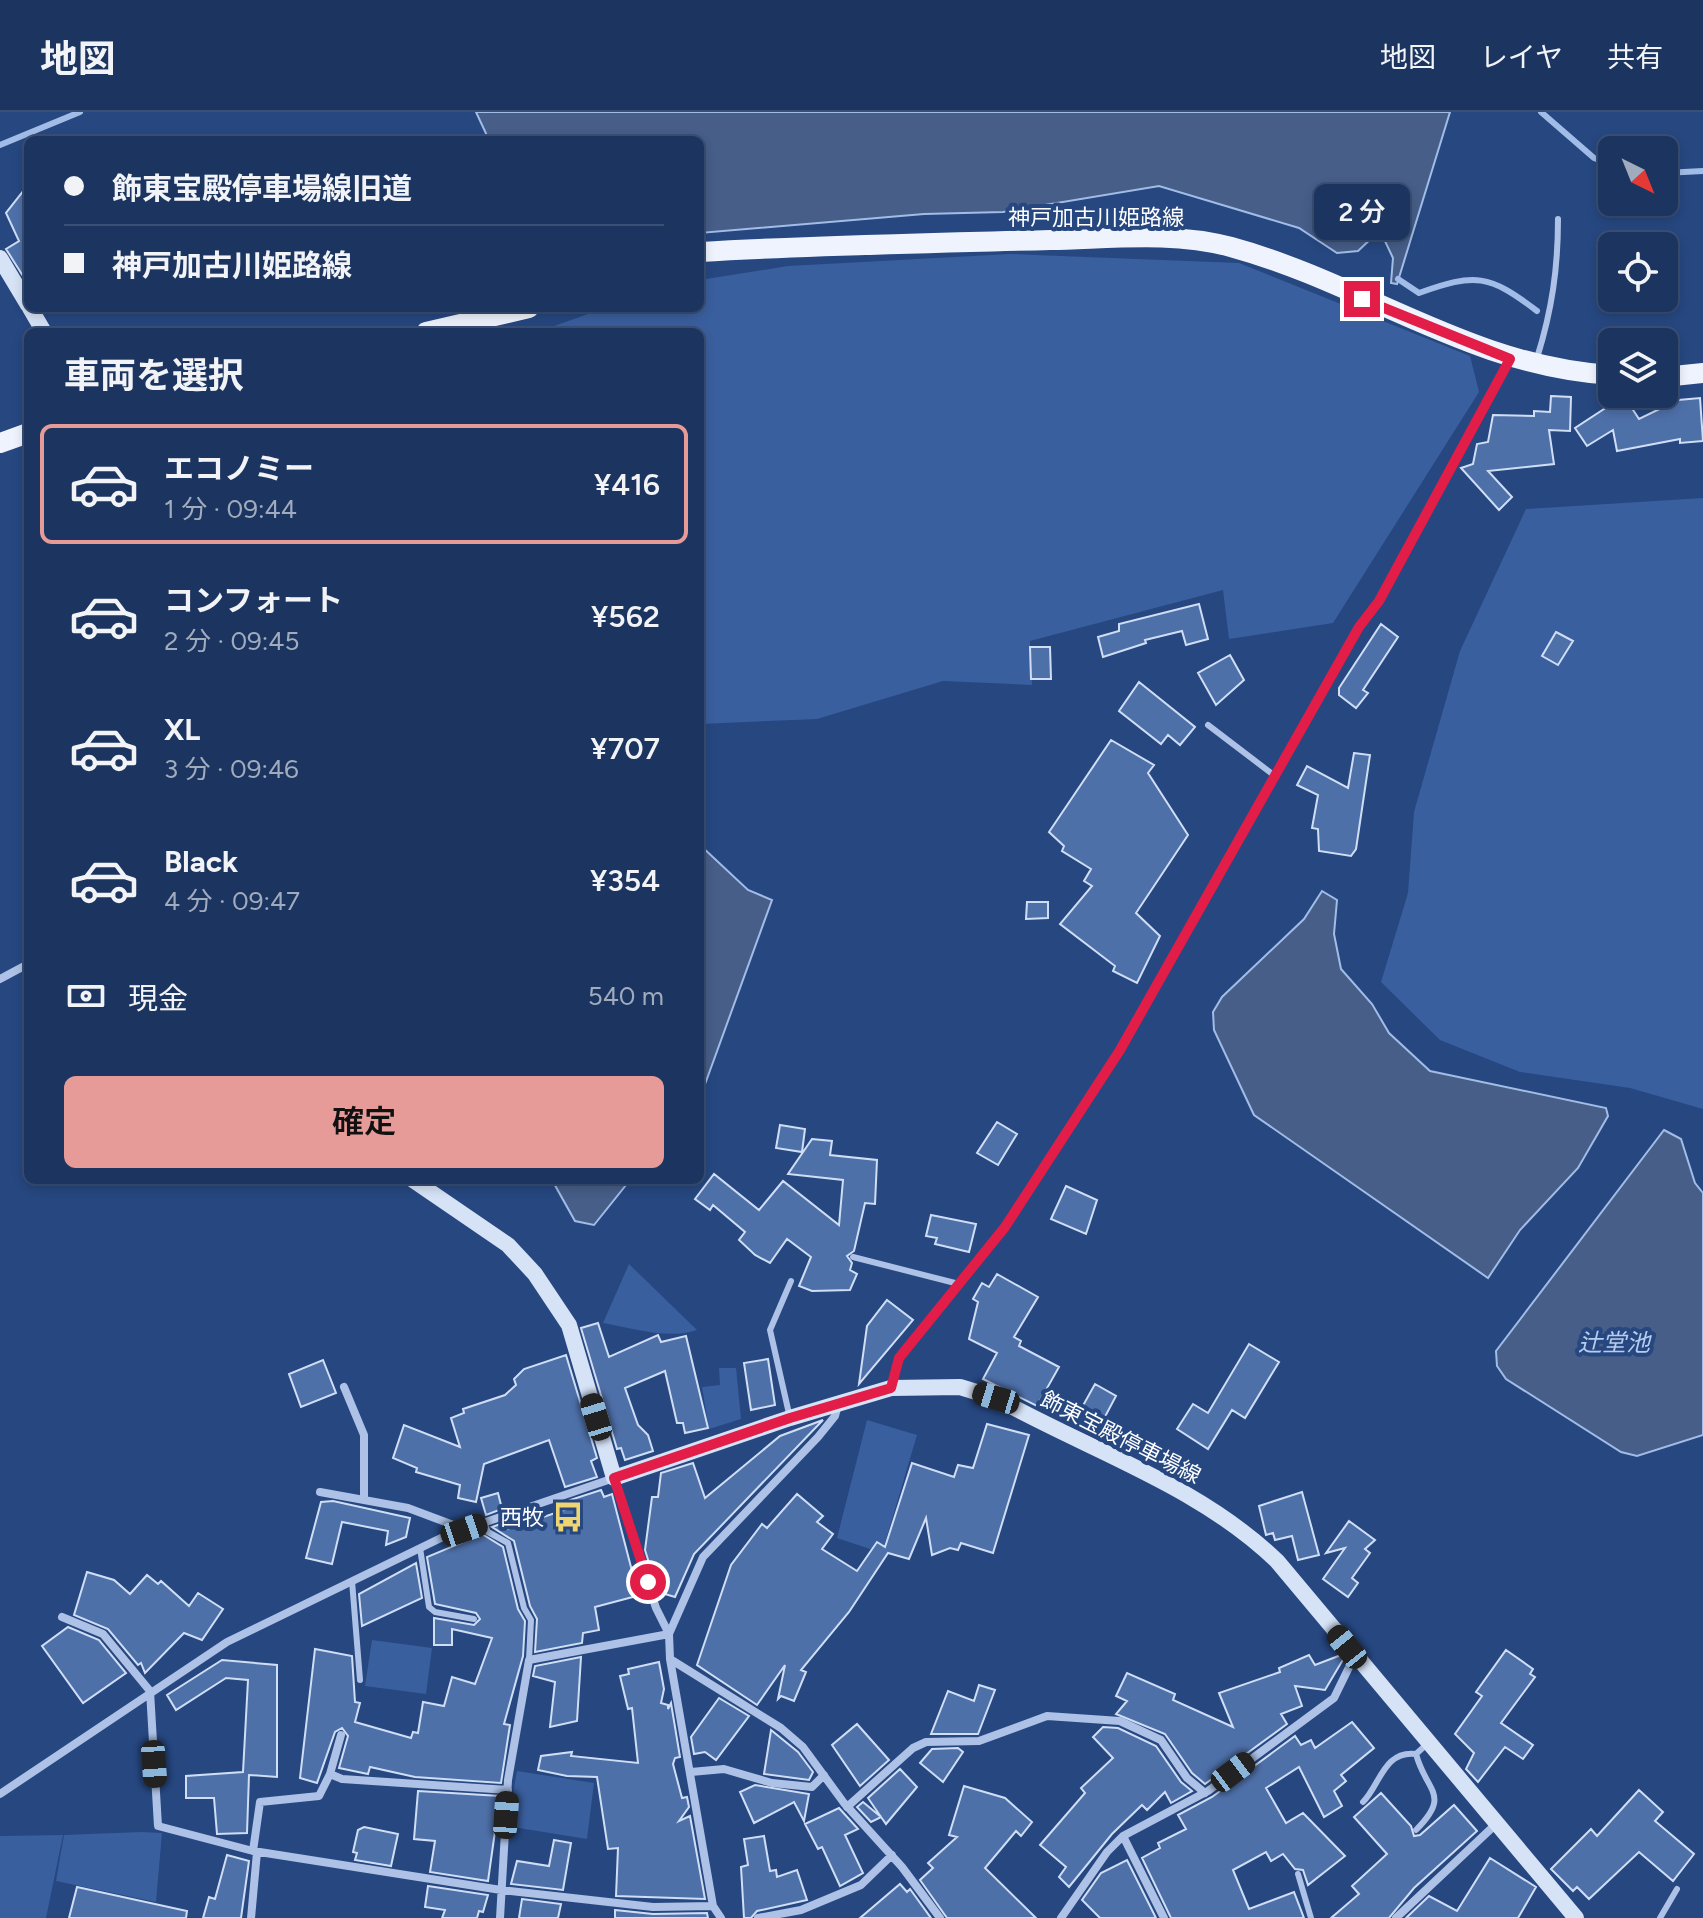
<!DOCTYPE html>
<html lang="ja">
<head>
<meta charset="utf-8">
<style>
	body { margin:0; font-family:Figtree,"Noto Sans JP",sans-serif; background:#253d66; color:#f1f3f6; height:100vh; display:flex; flex-direction:column; font-size:30px; white-space:nowrap }
	* { box-sizing:border-box; margin:0 }
	p { font-size:26px; color:#a0abbd }
	.icon { flex:none; width:44px; height:44px; fill:none; stroke:currentColor; stroke-width:2; stroke-linecap:round; stroke-linejoin:round }
	.map { position:relative; flex:1; overflow:hidden }
	.sheet { position:absolute; left:24px; top:216px; width:680px; height:856px; display:flex; flex-direction:column; background:#1c3560; border-radius:12px; box-shadow:0 4px 12px #0003,0 0 0 2px #3a5075 }
	.sheet>* { flex:none }
	.guide { position:absolute; left:24px; top:24px; width:680px; height:176px; border-radius:12px; box-shadow:0 4px 12px #0003,0 0 0 2px #3a5075; display:grid; align-content:center; height:176px; padding:0 40px; background:#1c3560 }
	.needle { width:52px; rotate:137deg }
	.tools { position:absolute; left:1598px; top:24px; display:grid; gap:16px }
	.tools a { display:grid; place-items:center; width:80px; height:80px; border-radius:12px; background:#1c3560; box-shadow:0 4px 12px #0003,0 0 0 2px #3a5075; font-size:40px }
	.end { position:absolute; width:36px; height:36px; margin:-18px; border:10px solid #e11d48; background:#fff; box-shadow:0 0 0 4px #fff }
	.from { border-radius:50% }
	.bubble { position:absolute; height:56px; border-radius:12px; background:#1c3560; box-shadow:0 4px 12px #0003,0 0 0 2px #3a5075; font-size:26px; font-weight:600; line-height:56px; text-align:center }
	.car { position:absolute; width:24px; height:48px; margin:-24px -12px; border-radius:10px; box-shadow:0 0 6px 2px #0007; background:linear-gradient(#222 24%,#8ab4d8 0 40%,#222 0 76%,#8ab4d8 0 86%,#222 0) }
	.guide b { display:flex; align-items:center; gap:28px; height:76px; font-size:30px }
	.guide b+b { border-top:2px solid #3a5075 }
	.guide i { width:20px; height:20px; background:#f1f3f6 }
	ul { padding:0; list-style:none }
	li { display:flex; align-items:center; gap:24px; height:120px; margin:0 16px 12px; padding:0 24px; border:4px solid transparent; border-radius:12px }
	li div { flex:1 }
	li b { display:block; font-size:30px }
	li em { font-style:normal; font-weight:600 }
	li.on { border-color:#e69b98 }
	li>.icon { width:72px; height:72px; stroke-width:1.5 }
	h2 { padding:0 40px; font-size:36px; line-height:96px }
	.pay { display:flex; align-items:center; gap:20px; height:88px; padding:0 40px; font-size:30px }
	.pay p { margin-inline-start:auto }
	.button { display:flex; gap:16px; margin-top:auto; padding:16px 40px }
	.button a { flex:1; height:92px; border-radius:12px; background:#e69b98; color:#111; font-size:32px; font-weight:600; line-height:92px; text-align:center }
	header { display:flex; align-items:center; gap:48px; box-sizing:border-box; height:112px; padding:0 40px; background:#1c3560; border-bottom:2px solid #3a5075 }
	header strong { font-size:38px }
	nav { display:flex; gap:44px; margin-inline-start:auto; font-size:28px }
	.map>svg:first-child { display:block }
	.green { fill:#3a5f9e }
	.water { fill:#465e88; stroke:#a1bce7; stroke-width:2 }
	.lines { fill:none; stroke-linecap:round; stroke-linejoin:round }
	.stream { stroke:#a1bce7; stroke-width:6 }
	.building { fill:#4e70a9; stroke:#d0def5; stroke-width:2 }
	.service { stroke:#adc2e6; stroke-width:6 }
	.minor { stroke:#adc2e6; stroke-width:8 }
	.secondary { stroke:#d6e2f6; stroke-width:16 }
	.primary { stroke:#eef3fd; stroke-width:20 }
	.route { stroke:#e11d48; stroke-width:10 }
	.labels { text-anchor:middle; stroke-width:8; stroke-linejoin:round; paint-order:stroke }
	.street-label { font-size:22px; fill:#fff; stroke:#264780 }
	.poi-label { font-size:22px; fill:#fff; stroke:#264780; text-anchor:end }
	.water-label { font-size:24px; font-style:italic; fill:#b8cdee; stroke:#264780 }
</style>
</head>
<body>
<header>
<strong>地図</strong>
<nav><a>地図</a><a>レイヤ</a><a>共有</a></nav>
</header>
<div class="map">
<svg width="1703" height="1806" viewBox="0 0 1703 1806">
	<rect width="100%" height="100%" fill="#264780"/>
	<path class="green" d="M1010 142 1239 151 1470 244 1479 280 1333 511 1229 527 1223 478 1030 529 1032 573 943 569 817 607 700 612V220H537L605 196H700V168L788 154Z
		M1703 386V997L1630 976 1520 960 1440 928 1381 870 1408 781 1414 700 1460 539 1526 397Z
		M629 1152 697 1218C668 1228 632 1216 603 1211Z
		M719 1256H736L741 1307 709 1317 702 1275 720 1273Z
		M867 1308 917 1323 882 1441 837 1426Z
		M372 1528 432 1536 426 1582 365 1574Z
		M517 1659 594 1671 587 1727 507 1714Z
		M142 1720 162 1721 156 1790 56 1769 64 1723Z
		M63 1723 46 1806H0V1724Z"/>
	<path class="water" d="M476 0H1450L1397 172 1391 171 1393 146 1384 127 1375 123 1358 139 1337 141 1299 116 1159 74 1003 100 924 102 700 121V28H489Z
		M700 733 748 778 772 788 700 986Z
		M1322 779 1337 788 1334 822 1341 857 1372 892 1389 921 1430 959 1606 996 1608 1004 1578 1056 1520 1118 1488 1166 1254 1003 1214 918 1213 900 1222 885 1304 807Z
		M1664 1018 1681 1027 1695 1071 1703 1081V1323L1637 1344 1621 1340 1506 1267 1497 1254 1496 1239Z
		M552 1068H630L594 1113 575 1109Z"/>
	<g class="lines">
		<path class="stream" d="M1541 0 1594 46 1612 53
			M0 33 80 0
			M1664 61 1703 59
			M1398 167 1419 181C1475 161 1489 162 1537 199"/>
	</g>
	<path class="building" d="M28 73V172L6 137 19 129 6 101Z
		M1551 284 1571 285 1570 319 1549 318 1554 352 1488 359 1512 385 1499 398 1461 356 1473 352 1477 332 1488 330 1493 303 1534 304V299L1550 300Z
		M1624 284 1639 307 1678 288 1700 286 1703 329 1680 331V327L1617 339 1613 318 1587 334 1575 316Z
		M1199 492 1208 527 1186 533 1182 519 1145 528 1146 531 1103 545 1098 525 1119 519V512Z
		M1381 512 1398 525 1363 578 1368 581 1356 596 1339 583V576Z
		M1556 520 1573 529 1558 553 1542 544Z
		M1030 535H1050L1051 567H1031Z
		M1230 543 1244 568 1216 593 1198 561Z
		M1139 570 1195 615 1180 633 1168 623 1161 632 1119 599Z
		M1111 628 1154 653 1148 661 1188 723 1136 801 1160 824 1137 871 1113 859 1115 854 1060 812 1092 774 1084 769 1091 757 1062 739 1064 734 1049 720Z
		M1354 641 1370 643 1356 737 1351 744 1319 739 1318 717 1312 716 1318 683 1297 673 1307 654 1348 676Z
		M1027 790H1048V806L1026 807Z
		M997 1010 1017 1022 998 1053 977 1041Z
		M780 1013 805 1017 802 1040 776 1036Z
		M812 1027 832 1029 830 1043 877 1048 875 1092 865 1091 854 1139 847 1144 852 1151 850 1158 857 1162 850 1178 812 1179 799 1174 811 1145 787 1127 770 1151 755 1143 739 1128 745 1120 713 1093 710 1098 695 1087 714 1062 759 1098 783 1069 839 1113 843 1068 788 1062Z
		M1066 1074 1097 1088 1086 1122 1051 1107Z
		M931 1103 976 1112 969 1140 935 1132 937 1126 926 1124Z
		M997 1162 1038 1185 1014 1225 1021 1229 1019 1234 1059 1255 1037 1294 983 1267 997 1241 969 1227 978 1190 973 1187 982 1171 989 1175Z
		M887 1188 913 1208 859 1272 867 1214Z
		M598 1211 609 1245 658 1223 661 1230 686 1224 708 1316 685 1321 683 1311H677L665 1259 625 1276 638 1313 648 1323 653 1339 625 1348 621 1336 617 1337 581 1216Z
		M1249 1232 1279 1250 1245 1306 1232 1298 1208 1337 1177 1317 1193 1292 1208 1301Z
		M566 1243 597 1346 591 1349 597 1365 565 1375 549 1328 484 1352 476 1390 458 1386 460 1373 416 1360 417 1356 393 1346 404 1313 460 1335 451 1306 464 1301 463 1297 505 1283 516 1273 514 1267 524 1257Z
		M768 1247 775 1293 751 1298 744 1251Z
		M323 1248 336 1281 301 1295 289 1262Z
		M1095 1272 1116 1284 1098 1318 1076 1306Z
		M823 1308 694 1442 675 1485 658 1480 645 1438 652 1385H658L661 1361 693 1351 705 1386 780 1324Z
		M987 1312 1029 1323 993 1441 961 1431 958 1438 950 1436 932 1443 926 1406 909 1447 888 1441 849 1500 801 1558 806 1560 794 1589 781 1584 778 1587 785 1553 757 1593 697 1553 731 1453 762 1412 767 1416 797 1382 823 1404 817 1410 833 1422 822 1437 857 1459 877 1430 885 1435 912 1351 954 1365 958 1353 973 1356Z
		M601 1378 604 1385 612 1382 638 1482 640 1470 644 1482 595 1495 599 1518 583 1521 582 1531 535 1540 537 1507 530 1494 514 1429 492 1415 506 1410 508 1417 573 1395 570 1388Z
		M1302 1380 1319 1443 1298 1448 1292 1424 1275 1428 1273 1421 1266 1423 1259 1394Z
		M498 1381 502 1397 486 1403 481 1386Z
		M333 1389 410 1406 406 1425 386 1433 388 1419 342 1410 332 1452 306 1446 321 1390Z
		M1349 1409 1375 1428 1365 1437 1370 1441 1352 1466 1358 1471 1348 1485 1323 1467 1345 1436 1326 1441Z
		M482 1422 503 1435 518 1497 525 1509 523 1544 504 1612 510 1613 501 1671 415 1665 370 1655 368 1662 339 1656 348 1624 342 1616 335 1620 317 1671 300 1666 315 1537 352 1544 355 1590 360 1591 355 1610 411 1626 413 1620 418 1621 423 1590 444 1594 452 1565 475 1572 492 1526 452 1517V1533H434V1506L474 1513 480 1507 476 1501 435 1492 427 1445Z
		M416 1451 422 1486 362 1514 359 1482Z
		M87 1460 114 1468 130 1482 147 1463 158 1472 161 1469 189 1494 198 1481 223 1497 202 1528 184 1521 145 1561 141 1551 138 1553 108 1517 74 1503Z
		M68 1515 99 1528 126 1561 83 1591 42 1534Z
		M1506 1538 1533 1557 1530 1562 1535 1565 1501 1611 1533 1633 1523 1647 1505 1635 1478 1670 1466 1657 1474 1641 1455 1622 1482 1584 1476 1580Z
		M1309 1543 1315 1553 1341 1543 1344 1546 1325 1578 1295 1574 1302 1594 1281 1602 1287 1612 1205 1672 1192 1661 1165 1622 1116 1602 1127 1589 1116 1584 1127 1561 1175 1582 1173 1588 1233 1615 1219 1581 1280 1560 1279 1556Z
		M581 1545 577 1609 550 1615 555 1570 533 1564 535 1554Z
		M222 1548 277 1553V1665L249 1663 247 1721 217 1722 214 1686H186V1664L243 1660 248 1568 226 1566 176 1598 167 1583Z
		M659 1550 664 1577 661 1591 668 1593V1597L671 1591 680 1645 675 1646 673 1652 682 1686 687 1685 689 1695 679 1709 690 1704 705 1787 616 1784 618 1736 608 1737 597 1665 567 1664 538 1658 541 1644 572 1640 571 1644 638 1651 632 1596 628 1597 620 1564 629 1562 628 1557Z
		M979 1573 995 1578 978 1622H931L948 1579 974 1589Z
		M719 1586 749 1604 716 1648 705 1640 694 1642 691 1625Z
		M1352 1610 1374 1636 1341 1663 1346 1669 1334 1679 1342 1694 1324 1705 1299 1655 1266 1676 1286 1711 1303 1701 1345 1744 1308 1773 1303 1758 1295 1757 1283 1742 1271 1749 1266 1740 1233 1758 1249 1797 1294 1780 1304 1806H1171L1142 1746 1160 1736 1158 1731 1186 1717 1178 1703 1212 1685 1295 1624 1301 1633 1311 1628 1315 1636Z
		M857 1612 889 1648 860 1674 832 1633Z
		M1103 1615 1118 1616 1156 1634 1181 1670 1192 1679 1171 1691 1165 1680 1147 1698 1142 1693 1112 1722 1069 1775 1059 1765 1066 1755 1040 1733 1085 1681 1081 1676 1113 1646 1093 1625Z
		M771 1618 798 1640 813 1660 809 1668 764 1662Z
		M958 1636 963 1640 943 1670 920 1651 932 1637Z
		M900 1657 917 1675 886 1712 881 1705 871 1710 857 1695 863 1690 881 1705 868 1686Z
		M755 1673 809 1682 804 1709 794 1690 754 1711 740 1680Z
		M964 1674 1005 1686 1032 1710 1021 1724 1016 1719 985 1756 1036 1806H947L920 1768 933 1756 928 1751 957 1725 949 1723Z
		M1639 1678 1663 1700 1655 1709 1694 1742 1673 1769 1639 1740 1589 1787 1577 1775 1573 1779 1551 1757 1591 1717 1597 1724Z
		M418 1679 500 1684 488 1769 430 1760 435 1729 414 1727Z
		M1381 1681 1411 1714 1414 1724 1420 1723 1454 1693 1477 1719 1414 1776 1389 1806H1331L1359 1782 1352 1774 1387 1742 1354 1705Z
		M839 1696 858 1717 845 1723 863 1761 840 1774 822 1735 818 1737 805 1712Z
		M364 1715 398 1722 391 1754 355 1748 357 1741 353 1740 358 1718Z
		M764 1724 770 1759 776 1758 777 1765 797 1758 807 1788 757 1799 751 1806H744L741 1755 748 1753 744 1727Z
		M554 1728 571 1731 563 1778 511 1772 517 1749 549 1754Z
		M227 1743 249 1749 241 1806H203L209 1785 215 1787Z
		M1490 1746 1536 1775 1518 1806H1406L1429 1784 1457 1799Z
		M1127 1748 1156 1806H1100L1082 1788 1101 1761Z
		M900 1772 907 1780 910 1777 931 1806H860Z
		M428 1774 488 1783 483 1800 479 1799 477 1806H442L445 1798 425 1795Z
		M77 1775 187 1799 186 1806H69Z
		M522 1787 561 1792 558 1806H519Z
		M615 1798 653 1802 707 1801 708 1806H615Z"/>
	<g class="lines">
		<path class="service" d="M1537 246C1552 198 1558 156 1558 107
			M1208 613 1275 664
			M853 1145 959 1172
			M790 1306 770 1218 791 1169
			M484 1411 488 1420 508 1431 524 1496 531 1508 529 1548
			M420 1436 429 1495 435 1500 474 1507
			M352 1469 360 1568
			M1363 1690C1380 1673 1384 1638 1416 1642
			M1416 1718C1452 1682 1426 1680 1416 1642L1427 1632
			M1298 1762 1311 1806
			M1660 1806 1677 1777"/>
		<path class="minor" d="M0 867 28 852
			M344 1275 364 1323V1386
			M891 1275 899 1246 1005 1115 1120 938 1359 515 1379 489 1510 247
			M320 1380 408 1396 464 1417
			M62 1505 103 1522 150 1579 158 1714 253 1739 501 1778 653 1795 713 1794 670 1547
			M691 1660 724 1657 772 1671 812 1675 824 1663
			M330 1662 342 1667 508 1678
			M0 1682 227 1530 445 1424 614 1366 656 1496 669 1522 670 1547 781 1616 803 1635 844 1691 902 1755 940 1806
			M847 1695 913 1636 926 1630 979 1629 1047 1604 1120 1609 1161 1628 1187 1666 1205 1681
			M1123 1724 1164 1806
			M253 1739 260 1690 319 1684 330 1662 341 1623
			M713 1794 721 1806
			M251 1806 257 1740
			M500 1806 508 1668 529 1548 669 1522 703 1445 818 1325 835 1304 838 1293
			M758 1806 801 1798 861 1773 892 1743
			M1061 1806 1107 1740 1123 1724 1208 1679 1334 1586 1354 1545
			M1396 1806 1495 1713"/>
		<path class="secondary" d="M0 146 28 193
			M30 196 44 220
			M413 1068 508 1133 535 1162 569 1213 614 1366 790 1306 891 1276 960 1275 996 1286C1091 1339 1198 1373 1277 1449L1576 1806"/>
		<path class="primary" d="M700 140C817 133 933 131 1050 128 1109 127 1173 119 1231 135 1363 171 1471 255 1612 263
			M426 220 529 196
			M1664 265 1703 261
			M0 331 28 321"/>
	</g>
	<g class="lines">
		<path class="route" d="M648 1470 614 1366 790 1306 891 1276 899 1246 1005 1115 1120 938 1359 515 1379 489 1510 247 1362 187"/>
	</g>
	<defs>
		<g id="bus-bare" transform="scale(2.4)"><path d="M-5-6H5V4H4V6H2V4H-2V6H-4V4H-5ZM-3.5-4V0h7V-4ZM-3.5 1.2v1.5H-2V1.2ZM2 1.2v1.5H3.5V1.2Z" fill="#efd472" stroke="#264780" stroke-width="2.5" paint-order="stroke"/></g>
	</defs>
	<g fill-rule="evenodd">
		<use href="#bus-bare" x="568" y="1405"/>
	</g>
	<g class="labels">
		<g class="street-label">
			<text x="1096" y="113">神戸加古川姫路線</text>
			<text transform="translate(1121 1325) rotate(27)" y="8">飾東宝殿停車場線</text>
		</g>
		<g class="poi-label">
			<text x="544" y="1413">西牧</text>
		</g>
		<g class="water-label">
			<text x="1614" y="1239">辻堂池</text>
		</g>
	</g>
</svg>
<div class="tools">
<a><svg class="needle" viewBox="-14 -14 28 28"><path d="M0-13l5 13h-10z" fill="#e53935"/><path d="M0 13l5-13h-10z" fill="#a0abbd"/></svg></a>
<a><svg class="icon" aria-label="locate" viewBox="0 0 24 24"><circle cx="12" cy="12" r="6"/><path d="M12 2v4M12 18v4M2 12h4M18 12h4"/></svg></a>
<a><svg class="icon" aria-label="layers" viewBox="0 0 24 24"><path d="M12 4l9 5-9 5-9-5zM3 14l9 5 9-5"/></svg></a>
</div>
<i class="end from" style="left:648px;top:1470px"></i>
<i class="end" style="left:1362px;top:187px"></i>
<div class="bubble" style="left:1314px;top:72px;width:96px">2 分</div>
<i class="car" style="left:996px;top:1286px;rotate:287deg"></i>
<i class="car" style="left:596px;top:1305px;rotate:343deg"></i>
<i class="car" style="left:464px;top:1418px;rotate:71deg"></i>
<i class="car" style="left:1347px;top:1535px;rotate:321deg"></i>
<i class="car" style="left:154px;top:1652px;rotate:176deg"></i>
<i class="car" style="left:1233px;top:1660px;rotate:53deg"></i>
<i class="car" style="left:506px;top:1703px;rotate:4deg"></i>
<div class="guide">
<b><i class="from"></i>飾東宝殿停車場線旧道</b>
<b><i></i>神戸加古川姫路線</b>
</div>
<section class="sheet">
<h2>車両を選択</h2>
<ul>
<li class="on"><svg class="icon" aria-label="car" viewBox="0 0 24 24"><path d="M5 17H2v-5l4-1 3-4h7l3 4 3 1v5h-3M9 17h6M6 11h13"/><circle cx="7" cy="17" r="2"/><circle cx="17" cy="17" r="2"/></svg><div><b>エコノミー</b><p>1 分 · 09:44</p></div><em>¥416</em></li>
<li><svg class="icon" aria-label="car" viewBox="0 0 24 24"><path d="M5 17H2v-5l4-1 3-4h7l3 4 3 1v5h-3M9 17h6M6 11h13"/><circle cx="7" cy="17" r="2"/><circle cx="17" cy="17" r="2"/></svg><div><b>コンフォート</b><p>2 分 · 09:45</p></div><em>¥562</em></li>
<li><svg class="icon" aria-label="car" viewBox="0 0 24 24"><path d="M5 17H2v-5l4-1 3-4h7l3 4 3 1v5h-3M9 17h6M6 11h13"/><circle cx="7" cy="17" r="2"/><circle cx="17" cy="17" r="2"/></svg><div><b>XL</b><p>3 分 · 09:46</p></div><em>¥707</em></li>
<li><svg class="icon" aria-label="car" viewBox="0 0 24 24"><path d="M5 17H2v-5l4-1 3-4h7l3 4 3 1v5h-3M9 17h6M6 11h13"/><circle cx="7" cy="17" r="2"/><circle cx="17" cy="17" r="2"/></svg><div><b>Black</b><p>4 分 · 09:47</p></div><em>¥354</em></li>
</ul>
<div class="pay"><svg class="icon" aria-label="cash" viewBox="0 0 24 24"><path d="M3 7h18v10H3z"/><circle cx="12" cy="12" r="2"/></svg>現金<p>540 m</p></div>
<div class="button"><a>確定</a></div>
</section>
</div>
</body>
</html>
